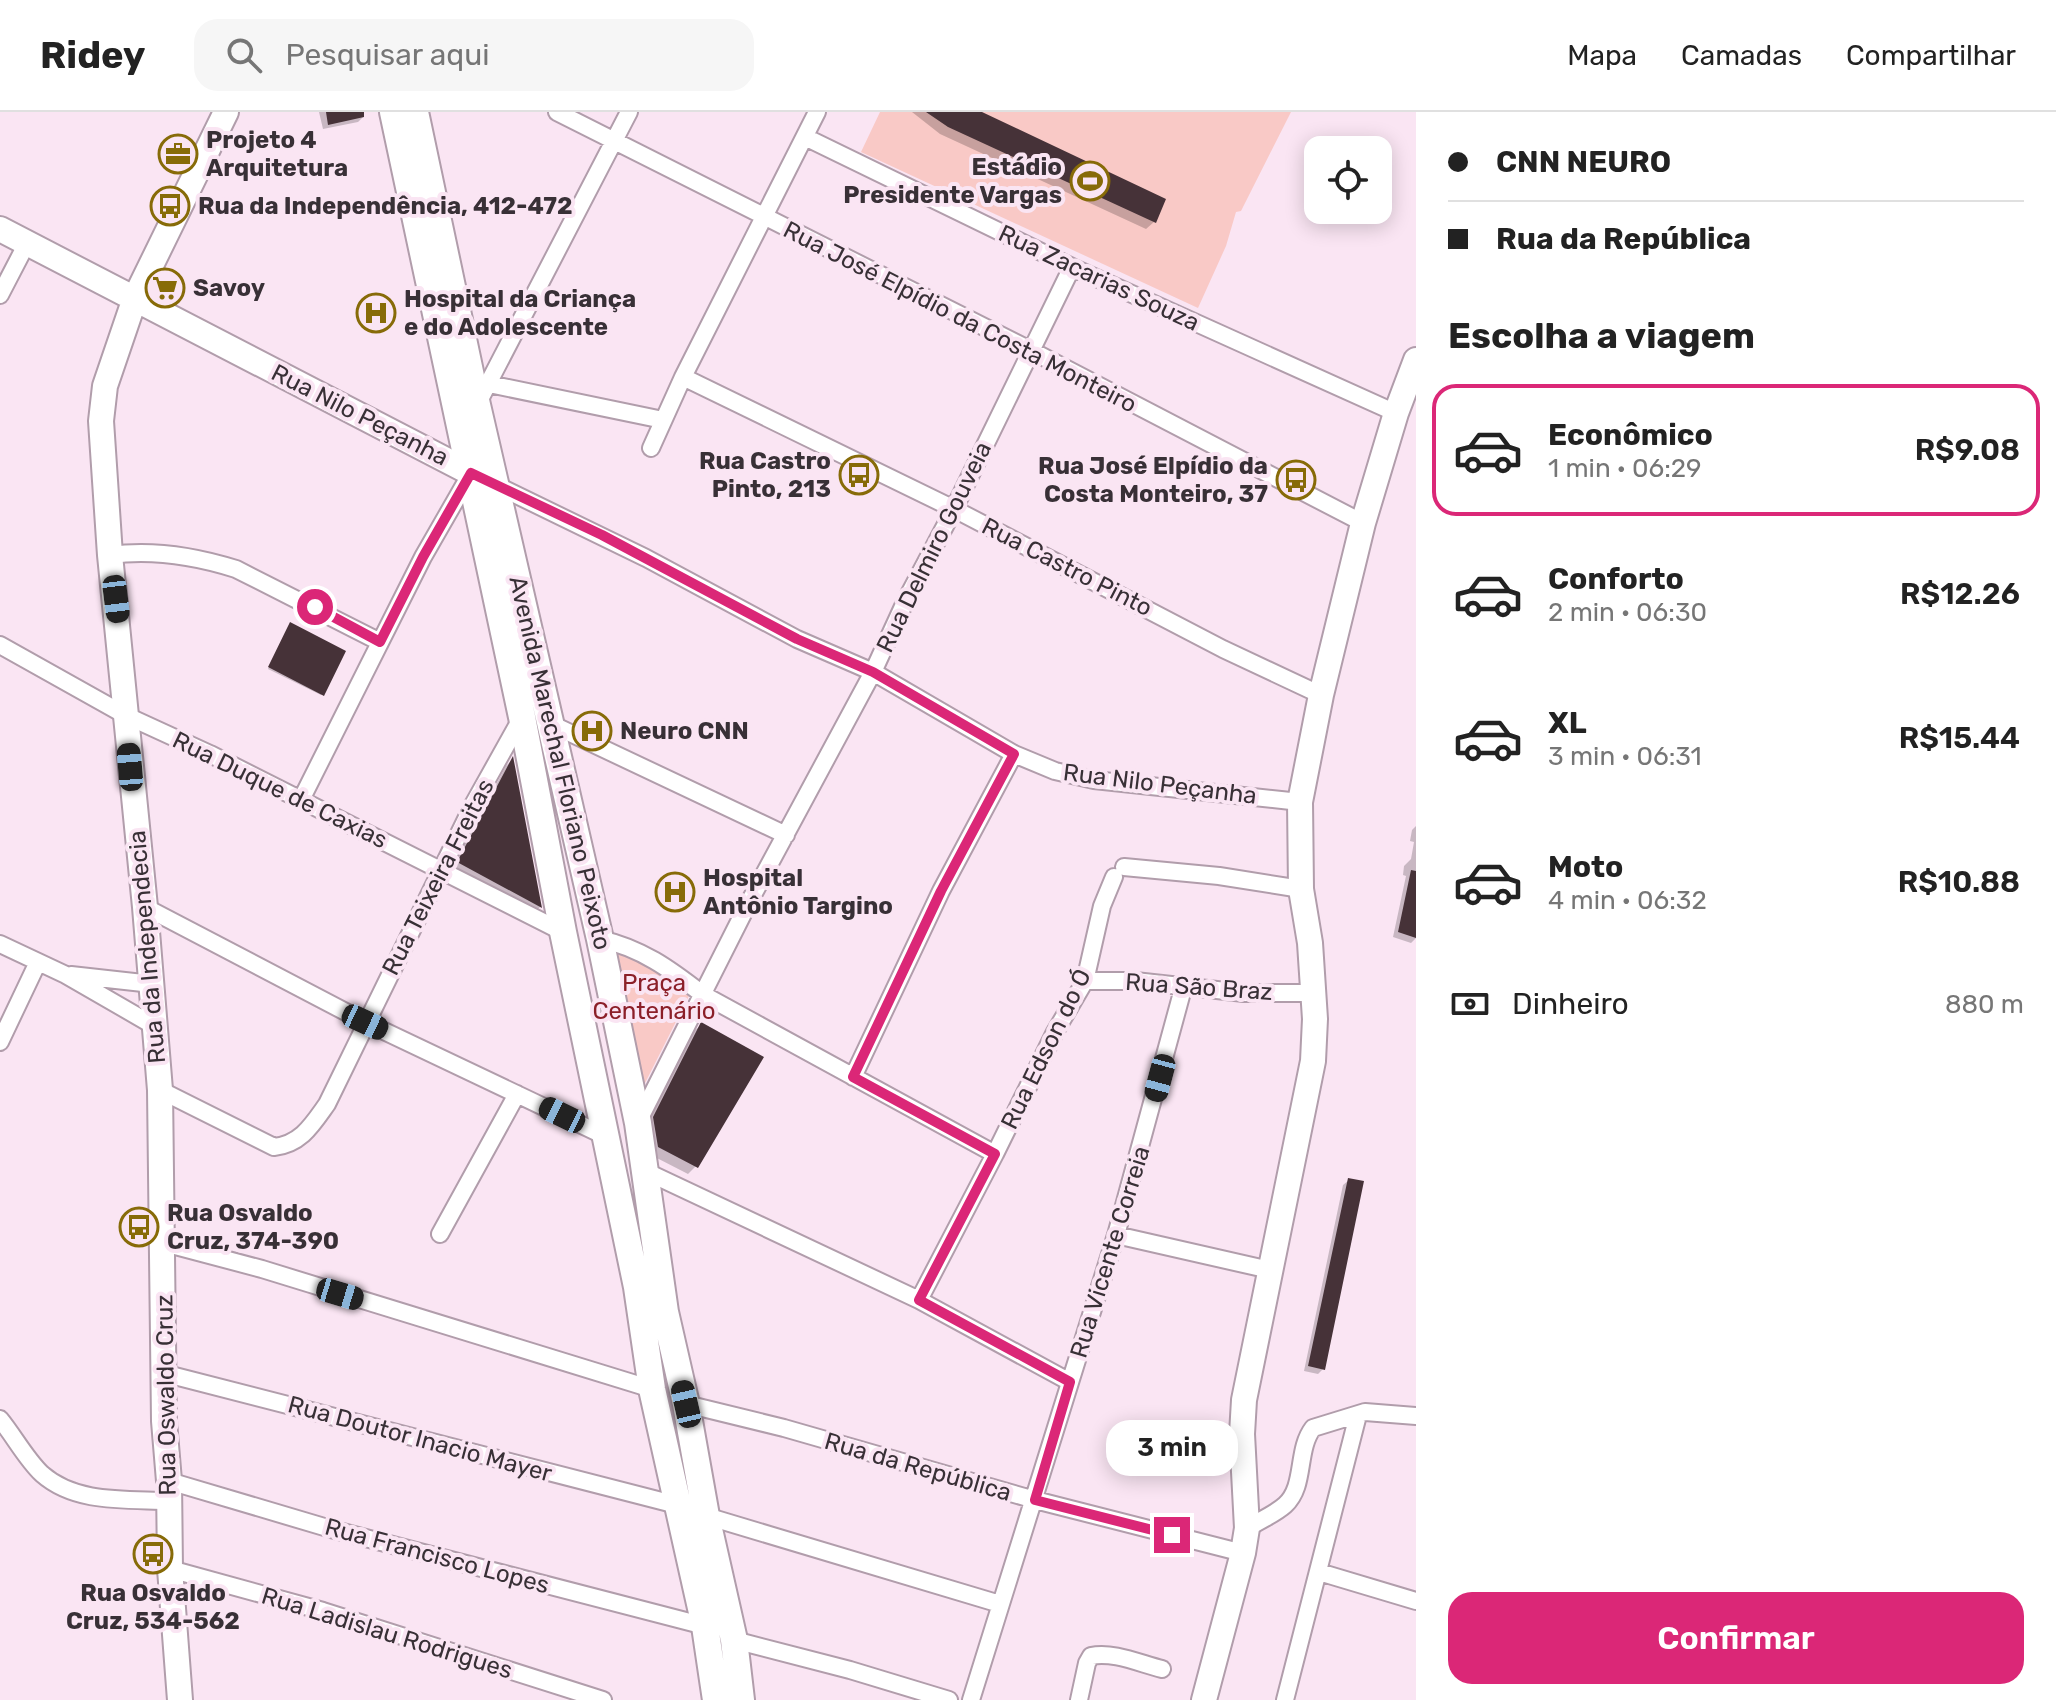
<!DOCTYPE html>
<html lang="pt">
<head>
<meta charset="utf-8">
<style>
	body { margin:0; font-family:Rubik,sans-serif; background:#f6f6f6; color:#222; height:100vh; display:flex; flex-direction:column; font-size:30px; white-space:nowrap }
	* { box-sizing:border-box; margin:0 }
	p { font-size:26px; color:#767676 }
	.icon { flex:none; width:44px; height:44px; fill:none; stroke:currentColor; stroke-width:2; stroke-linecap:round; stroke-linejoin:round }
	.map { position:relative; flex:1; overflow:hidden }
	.side { display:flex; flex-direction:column; background:#fff; width:640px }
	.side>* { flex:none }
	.guide { display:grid; align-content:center; height:176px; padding:0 32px; background:#fff }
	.controls { position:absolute; left:1304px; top:24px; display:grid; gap:16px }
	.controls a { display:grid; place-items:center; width:88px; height:88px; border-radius:16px; background:#fff; box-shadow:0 4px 20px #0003; font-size:40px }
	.end { position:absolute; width:36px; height:36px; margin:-18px; border:10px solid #db2777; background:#fff; box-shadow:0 0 0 4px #fff }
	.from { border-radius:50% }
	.bubble { position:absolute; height:56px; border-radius:24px; background:#fff; box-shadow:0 4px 20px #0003; font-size:26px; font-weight:600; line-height:56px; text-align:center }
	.car { position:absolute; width:24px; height:48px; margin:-24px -12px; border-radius:10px; box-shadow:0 0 6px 2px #0007; background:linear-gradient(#222 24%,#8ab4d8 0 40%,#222 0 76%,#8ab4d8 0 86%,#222 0) }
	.guide b { display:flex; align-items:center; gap:28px; height:76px; font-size:30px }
	.guide b+b { border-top:2px solid #e0e0e0 }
	.guide i { width:20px; height:20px; background:#222 }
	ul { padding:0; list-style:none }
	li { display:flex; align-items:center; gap:24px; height:132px; margin:0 16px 12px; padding:0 16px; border:4px solid transparent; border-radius:24px }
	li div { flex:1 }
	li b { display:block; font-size:30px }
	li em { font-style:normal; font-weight:600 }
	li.active { border-color:#db2777 }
	li>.icon { width:72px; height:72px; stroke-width:1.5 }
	h2 { padding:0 32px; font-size:36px; line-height:96px }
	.pay { display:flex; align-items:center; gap:20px; height:88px; padding:0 32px; font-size:30px }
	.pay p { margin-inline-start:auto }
	.action { display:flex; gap:16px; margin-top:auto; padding:16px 32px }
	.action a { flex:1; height:92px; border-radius:24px; background:#db2777; color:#fff; font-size:32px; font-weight:600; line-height:92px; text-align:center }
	header { display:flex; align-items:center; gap:48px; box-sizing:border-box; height:112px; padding:0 40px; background:#fff; border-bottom:2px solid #e0e0e0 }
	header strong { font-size:38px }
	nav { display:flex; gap:44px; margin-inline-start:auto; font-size:28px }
	.search { width:560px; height:72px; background:#f6f6f6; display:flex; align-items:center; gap:20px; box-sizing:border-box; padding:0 28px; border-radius:24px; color:#767676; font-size:30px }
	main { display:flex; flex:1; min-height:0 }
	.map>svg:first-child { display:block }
	.green { fill:#f9c9c6 }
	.shadow { fill:#0003 }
	.building { fill:#463238 }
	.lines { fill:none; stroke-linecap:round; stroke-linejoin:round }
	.street-casing { stroke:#b19dab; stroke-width:20 }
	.secondary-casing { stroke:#b19dab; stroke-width:28 }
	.primary-casing { stroke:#b19dab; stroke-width:30 }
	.street { stroke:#fff; stroke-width:16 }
	.secondary { stroke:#fff; stroke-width:24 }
	.primary { stroke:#fff; stroke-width:26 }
	.route { stroke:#db2777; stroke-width:10 }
	.labels { text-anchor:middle; stroke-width:8; stroke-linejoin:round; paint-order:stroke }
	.poi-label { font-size:24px; font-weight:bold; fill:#383036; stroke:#fae5f3; text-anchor:start }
	.street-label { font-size:24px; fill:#383036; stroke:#fae5f3 }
	.park-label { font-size:24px; fill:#8b1f28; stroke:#fae5f3 }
</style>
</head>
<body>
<header>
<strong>Ridey</strong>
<div class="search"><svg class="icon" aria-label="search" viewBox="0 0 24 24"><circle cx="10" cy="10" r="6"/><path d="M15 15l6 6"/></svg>Pesquisar aqui</div>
<nav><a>Mapa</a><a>Camadas</a><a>Compartilhar</a></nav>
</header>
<main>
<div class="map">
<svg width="1416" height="1588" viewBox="0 0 1416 1588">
	<rect width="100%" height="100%" fill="#fae5f3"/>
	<path class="green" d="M880 0H1291L1241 99 1236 100 1226 134 1198 196 861 40Z
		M616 835 695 872 642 977Z"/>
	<path class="shadow" d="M319 0H363L364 4 358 10 323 17Z
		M912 0H977L1154 110 1146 117 940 22Z
		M289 514 322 582 321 583 268 557Z
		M512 648 540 795 533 802 451 758 506 654Z
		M1416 714V826L1411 831 1393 825 1406 764 1403 763 1404 754 1411 747 1414 730 1410 729 1412 718Z
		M701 913 696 1054 688 1062 651 1043 646 1014 693 920Z
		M1349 1068 1323 1257 1318 1262 1304 1259 1343 1073Z"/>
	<path class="building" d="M326 0H364V5L328 13Z
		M926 0H982L1166 87 1156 111 948 15Z
		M290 510 346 539 324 584 268 555Z
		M513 644 542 796 457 750Z
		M1411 758 1416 759V826L1398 820Z
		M701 910 764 945 698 1056 658 1035 653 1005Z
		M1348 1066 1364 1069 1325 1258 1308 1254Z"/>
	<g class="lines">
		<g class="street-casing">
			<path id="street" d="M557 0 1032 239 1363 411
				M805 25 1072 155 1396 301
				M0 183 27 131
				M683 265 954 397 1223 537 1321 583
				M489 272 663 308
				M477 293 629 0
				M651 336 683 265 817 0
				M498 374 646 446 797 527 873 560 1014 642 1055 659 1094 668 1300 690
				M110 443C154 437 195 444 236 457L380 530
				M0 533 125 603 210 642 563 820
				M549 611 786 723
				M301 688 423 445 470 363
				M1124 755 1219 764 1301 777
				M145 795 365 910 607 1025
				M600 827C641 836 670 857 702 882L995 1042
				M0 832 66 863 156 915
				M71 863 152 872
				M1085 869H1135L1244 881H1314
				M0 930 38 850
				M853 965 941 779 1014 642
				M160 978 274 1035C301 1032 312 1013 327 992L474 691 522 605
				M638 1010 747 794 873 560 906 488 954 397 1072 155
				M645 1059 919 1188 1070 1270
				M440 1122 517 982
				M1116 1123 1270 1158
				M164 1131 262 1157 652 1277
				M919 1188 995 1042 1055 920 1085 869 1102 794 1114 765
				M163 1261 677 1393
				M686 1292 784 1316 1035 1388 1243 1441
				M0 1307C14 1324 26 1347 42 1362 76 1392 126 1387 169 1389
				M169 1369 331 1417 705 1514
				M706 1404 1000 1492
				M1247 1416C1259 1409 1275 1402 1285 1393 1306 1374 1296 1338 1313 1316L1365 1300 1416 1304
				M170 1457 323 1499 603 1588
				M1319 1460 1416 1489
				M734 1528 850 1558 949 1588
				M971 1588 1116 1123 1184 873
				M1079 1588 1087 1551 1091 1544C1113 1539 1141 1552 1162 1557
				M1285 1588 1358 1303"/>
		</g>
		<g class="secondary-casing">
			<path id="secondary" d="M0 117 471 361
				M180 1588 170 1457 169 1369 164 1309 160 978 145 795 110 443 101 309 105 274 135 186 226 0
				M1204 1588 1243 1441 1247 1416 1242 1322 1244 1288 1313 949 1315 907 1310 831 1301 777 1300 690 1321 583 1363 411 1396 301 1416 248"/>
		</g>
		<g class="primary-casing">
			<path id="primary" d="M393 0 522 605 563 820 637 1175 652 1277 705 1514 716 1588
				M415 0 477 293 600 827 638 1011 665 1200 686 1292 706 1404 734 1528 741 1588"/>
		</g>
		<use href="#street" class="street"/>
		<use href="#secondary" class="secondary"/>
		<use href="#primary" class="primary"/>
	</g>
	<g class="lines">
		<path class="route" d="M315 495 380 530 423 445 471 361 602 423 797 527 873 560 1014 642 941 779 853 965 995 1042 919 1188 1070 1270 1035 1388 1172 1423"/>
	</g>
	<defs>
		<g id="office-ring" transform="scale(2)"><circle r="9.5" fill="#fae5f3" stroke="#876b08" stroke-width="1.5"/><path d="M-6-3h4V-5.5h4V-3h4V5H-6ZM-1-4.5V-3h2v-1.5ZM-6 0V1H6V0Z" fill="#876b08"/></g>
		<g id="stadium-ring" transform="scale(2)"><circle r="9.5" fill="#fae5f3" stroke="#876b08" stroke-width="1.5"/><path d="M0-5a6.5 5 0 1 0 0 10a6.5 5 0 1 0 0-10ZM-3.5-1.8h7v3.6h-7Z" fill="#876b08"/></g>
		<g id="bus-ring" transform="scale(2)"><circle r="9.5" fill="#fae5f3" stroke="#876b08" stroke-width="1.5"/><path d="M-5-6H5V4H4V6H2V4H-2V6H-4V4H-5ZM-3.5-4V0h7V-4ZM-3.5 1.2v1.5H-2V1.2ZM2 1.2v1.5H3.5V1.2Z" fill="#876b08"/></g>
		<g id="supermarket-ring" transform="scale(2)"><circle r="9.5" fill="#fae5f3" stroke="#876b08" stroke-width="1.5"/><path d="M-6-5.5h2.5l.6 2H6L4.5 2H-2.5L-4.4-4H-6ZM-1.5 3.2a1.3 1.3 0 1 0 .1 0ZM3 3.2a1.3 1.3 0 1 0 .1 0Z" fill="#876b08"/></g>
		<g id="hospital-ring" transform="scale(2)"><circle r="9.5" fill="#fae5f3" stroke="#876b08" stroke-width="1.5"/><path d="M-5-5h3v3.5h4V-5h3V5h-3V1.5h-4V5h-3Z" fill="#876b08"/></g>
	</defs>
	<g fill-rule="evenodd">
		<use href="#office-ring" x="178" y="42"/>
		<use href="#stadium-ring" x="1090" y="69"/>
		<use href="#bus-ring" x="170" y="94"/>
		<use href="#supermarket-ring" x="165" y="176"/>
		<use href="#hospital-ring" x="376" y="201"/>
		<use href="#bus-ring" x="859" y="363"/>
		<use href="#bus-ring" x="1296" y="368"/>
		<use href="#hospital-ring" x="592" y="619"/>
		<use href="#hospital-ring" x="675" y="780"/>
		<use href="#bus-ring" x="139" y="1115"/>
		<use href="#bus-ring" x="153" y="1442"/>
	</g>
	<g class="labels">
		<g class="poi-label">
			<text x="206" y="36">Projeto 4<tspan x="206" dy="28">Arquitetura</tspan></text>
			<text x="1062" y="63" text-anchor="end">Estádio<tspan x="1062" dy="28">Presidente Vargas</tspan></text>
			<text x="198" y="102">Rua da Independência, 412-472</text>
			<text x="193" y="184">Savoy</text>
			<text x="404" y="195">Hospital da Criança<tspan x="404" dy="28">e do Adolescente</tspan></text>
			<text x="831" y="357" text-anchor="end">Rua Castro<tspan x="831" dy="28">Pinto, 213</tspan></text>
			<text x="1268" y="362" text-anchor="end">Rua José Elpídio da<tspan x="1268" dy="28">Costa Monteiro, 37</tspan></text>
			<text x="620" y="627">Neuro CNN</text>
			<text x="703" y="774">Hospital<tspan x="703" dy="28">Antônio Targino</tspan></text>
			<text x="167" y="1109">Rua Osvaldo<tspan x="167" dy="28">Cruz, 374-390</tspan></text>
			<text x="153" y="1489" text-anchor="middle">Rua Osvaldo<tspan x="153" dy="28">Cruz, 534-562</tspan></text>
		</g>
		<g class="street-label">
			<text transform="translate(1099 166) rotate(25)" y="8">Rua Zacarias Souza</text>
			<text transform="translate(960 205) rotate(27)" y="8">Rua José Elpídio da Costa Monteiro</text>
			<text transform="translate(360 303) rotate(27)" y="8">Rua Nilo Peçanha</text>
			<text transform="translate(934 435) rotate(-64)" y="8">Rua Delmiro Gouveia</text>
			<text transform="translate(1067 455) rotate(27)" y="8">Rua Castro Pinto</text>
			<text transform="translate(560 651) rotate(77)" y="8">Avenida Marechal Floriano Peixoto</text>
			<text transform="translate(1160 672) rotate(7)" y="8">Rua Nilo Peçanha</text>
			<text transform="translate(280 678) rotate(26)" y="8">Rua Duque de Caxias</text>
			<text transform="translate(438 765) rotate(-63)" y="8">Rua Teixeira Freitas</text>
			<text transform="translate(147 835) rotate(-95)" y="8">Rua da Independecia</text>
			<text transform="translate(1199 875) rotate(4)" y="8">Rua São Braz</text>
			<text transform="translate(1046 937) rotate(-64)" y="8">Rua Edson do Ó</text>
			<text transform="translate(1110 1140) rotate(-73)" y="8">Rua Vicente Correia</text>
			<text transform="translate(166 1283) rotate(-91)" y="8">Rua Oswaldo Cruz</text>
			<text transform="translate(420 1327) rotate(15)" y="8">Rua Doutor Inacio Mayer</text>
			<text transform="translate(918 1355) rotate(16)" y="8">Rua da República</text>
			<text transform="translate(437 1444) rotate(15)" y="8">Rua Francisco Lopes</text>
			<text transform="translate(387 1521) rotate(17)" y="8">Rua Ladislau Rodrigues</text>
		</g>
		<g class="park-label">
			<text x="654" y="879">Praça<tspan x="654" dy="28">Centenário</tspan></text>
		</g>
	</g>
</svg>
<div class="controls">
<a><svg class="icon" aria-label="locate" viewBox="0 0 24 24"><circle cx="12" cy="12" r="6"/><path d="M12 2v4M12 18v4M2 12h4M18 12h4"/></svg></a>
</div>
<i class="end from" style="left:315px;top:495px"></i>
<i class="end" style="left:1172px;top:1423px"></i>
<div class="bubble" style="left:1106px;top:1308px;width:132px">3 min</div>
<i class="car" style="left:116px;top:487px;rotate:173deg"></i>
<i class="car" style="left:130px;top:655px;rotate:355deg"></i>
<i class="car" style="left:365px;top:910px;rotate:115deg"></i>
<i class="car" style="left:1160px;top:966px;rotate:195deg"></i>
<i class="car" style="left:562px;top:1003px;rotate:296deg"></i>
<i class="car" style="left:340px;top:1182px;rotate:107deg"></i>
<i class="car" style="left:686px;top:1292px;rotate:347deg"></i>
</div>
<section class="side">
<div class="guide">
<b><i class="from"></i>CNN NEURO</b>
<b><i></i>Rua da República</b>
</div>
<h2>Escolha a viagem</h2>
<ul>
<li class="active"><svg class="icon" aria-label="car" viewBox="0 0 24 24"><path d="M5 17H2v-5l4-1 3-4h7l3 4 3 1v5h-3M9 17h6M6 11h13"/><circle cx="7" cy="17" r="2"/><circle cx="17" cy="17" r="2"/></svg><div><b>Econômico</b><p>1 min · 06:29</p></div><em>R$9.08</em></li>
<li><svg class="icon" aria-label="car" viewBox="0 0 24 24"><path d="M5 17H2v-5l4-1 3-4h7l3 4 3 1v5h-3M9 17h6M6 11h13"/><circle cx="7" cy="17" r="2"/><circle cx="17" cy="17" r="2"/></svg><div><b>Conforto</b><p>2 min · 06:30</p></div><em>R$12.26</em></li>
<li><svg class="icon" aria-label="car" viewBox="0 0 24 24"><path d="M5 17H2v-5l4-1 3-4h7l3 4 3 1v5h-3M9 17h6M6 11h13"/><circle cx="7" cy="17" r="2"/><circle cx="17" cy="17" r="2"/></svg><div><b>XL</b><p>3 min · 06:31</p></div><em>R$15.44</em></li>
<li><svg class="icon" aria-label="car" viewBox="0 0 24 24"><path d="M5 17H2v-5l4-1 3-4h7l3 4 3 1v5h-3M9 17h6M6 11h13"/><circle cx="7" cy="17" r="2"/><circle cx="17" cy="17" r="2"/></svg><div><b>Moto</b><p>4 min · 06:32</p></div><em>R$10.88</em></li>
</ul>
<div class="pay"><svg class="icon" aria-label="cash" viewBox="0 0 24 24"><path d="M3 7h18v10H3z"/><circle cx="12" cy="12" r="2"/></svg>Dinheiro<p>880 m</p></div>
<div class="action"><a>Confirmar</a></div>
</section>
</main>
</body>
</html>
